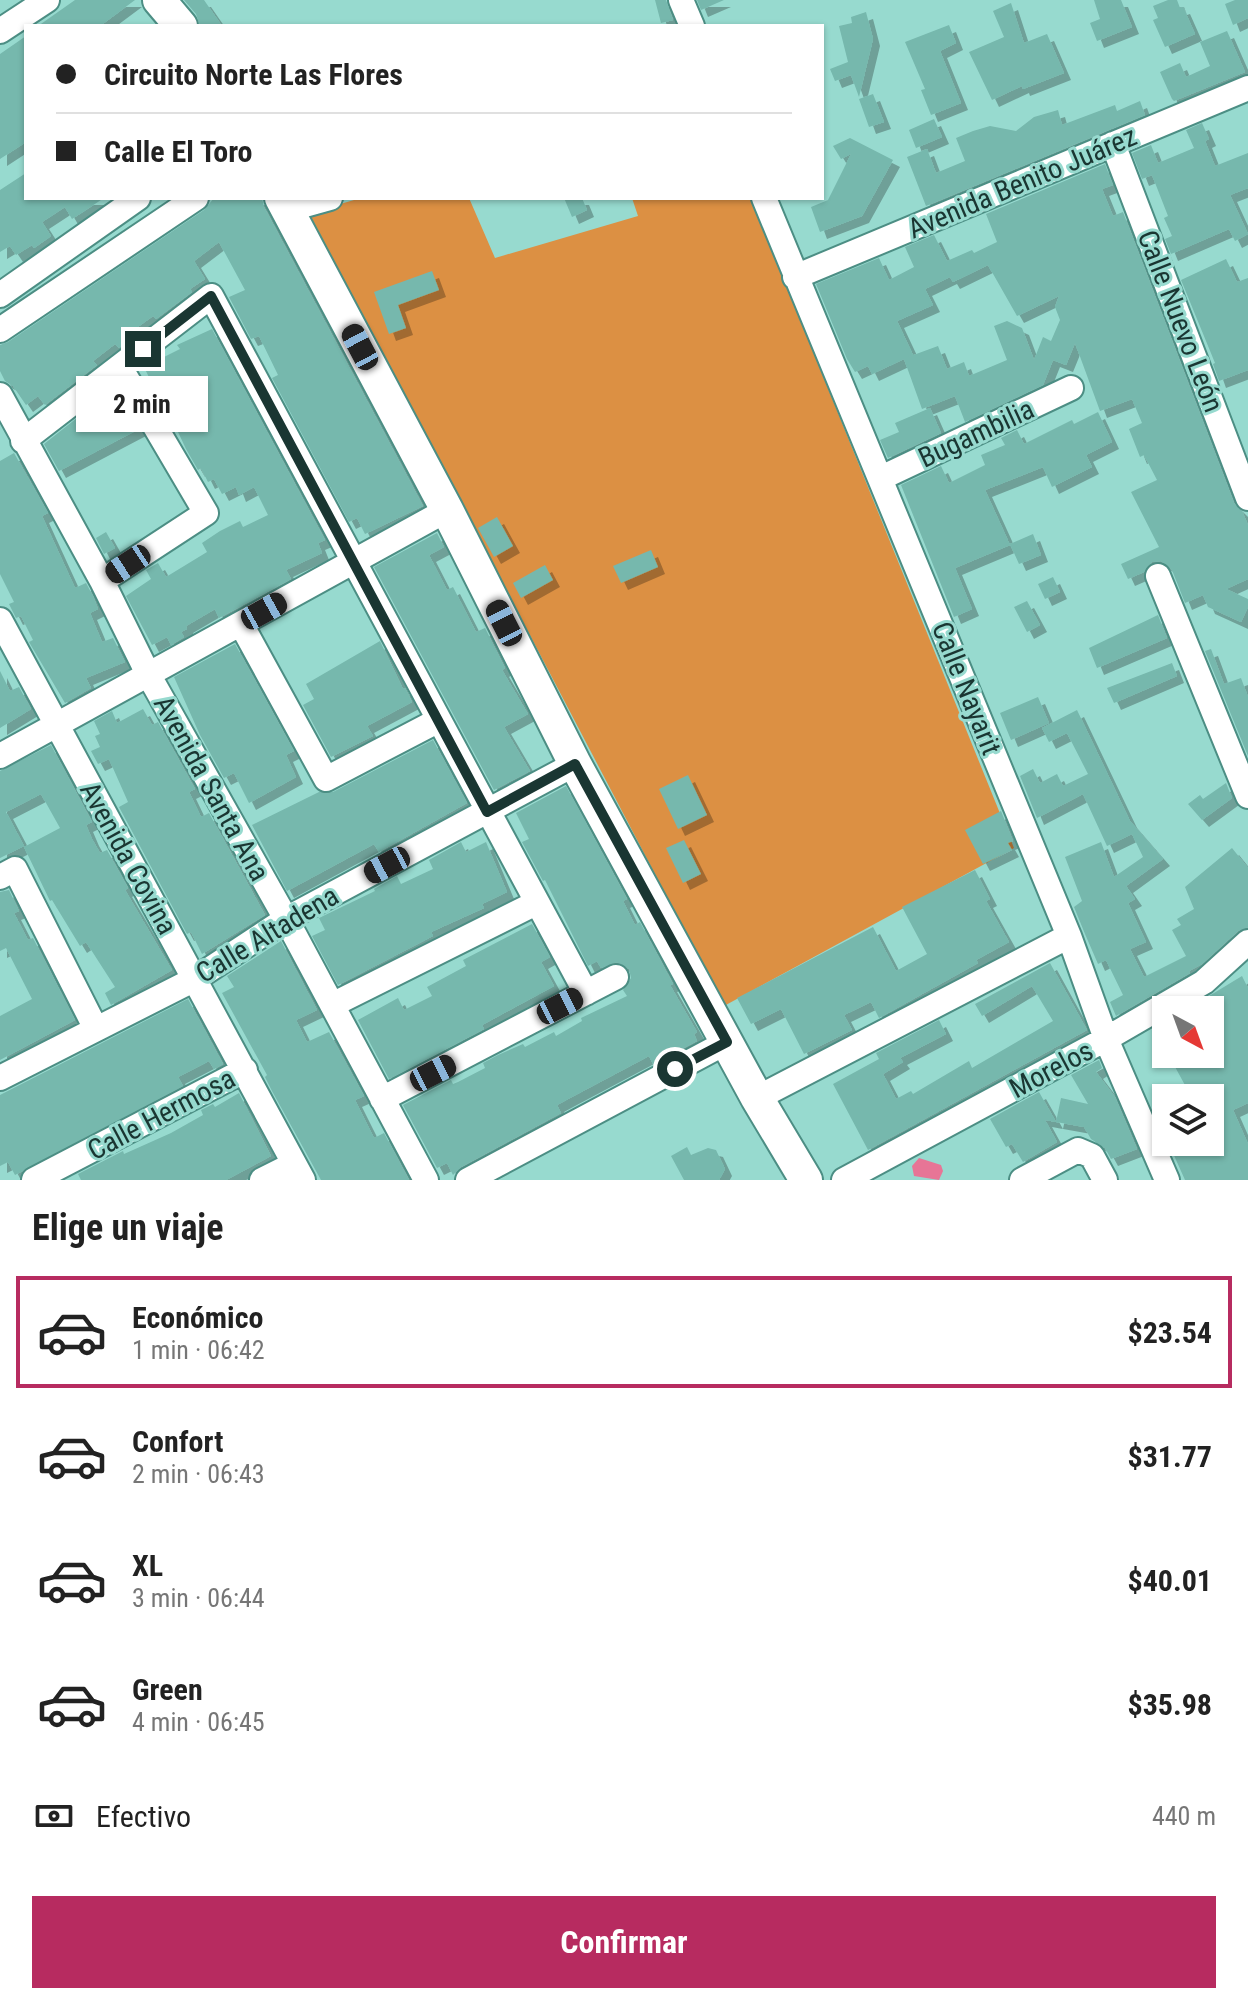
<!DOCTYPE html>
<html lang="es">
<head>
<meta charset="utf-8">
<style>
	body { margin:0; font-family:"Roboto Condensed",sans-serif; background:#f6f6f6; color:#222; height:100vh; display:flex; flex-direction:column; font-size:30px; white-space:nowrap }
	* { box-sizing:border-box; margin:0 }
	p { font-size:26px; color:#767676 }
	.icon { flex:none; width:44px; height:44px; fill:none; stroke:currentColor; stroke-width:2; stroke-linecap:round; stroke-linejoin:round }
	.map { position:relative; height:1180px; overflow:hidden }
	.side { display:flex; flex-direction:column; background:#fff; flex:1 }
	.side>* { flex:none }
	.guide { position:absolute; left:24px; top:24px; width:800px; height:176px; border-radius:0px; box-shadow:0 2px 6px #0004; display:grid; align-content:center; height:176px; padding:0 32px; background:#fff }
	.needle { width:52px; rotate:139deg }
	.fabs { position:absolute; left:1152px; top:996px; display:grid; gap:16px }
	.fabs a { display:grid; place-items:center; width:72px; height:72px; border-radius:0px; background:#fff; box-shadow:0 2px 6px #0004; font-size:40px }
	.end { position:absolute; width:36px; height:36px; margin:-18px; border:10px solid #1a3632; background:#fff; box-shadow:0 0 0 4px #fff }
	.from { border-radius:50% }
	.bubble { position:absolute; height:56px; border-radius:0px; background:#fff; box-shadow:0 2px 6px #0004; font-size:26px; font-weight:700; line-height:56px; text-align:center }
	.car { position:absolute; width:24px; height:48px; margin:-24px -12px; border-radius:10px; box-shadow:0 0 6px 2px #0007; background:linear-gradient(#222 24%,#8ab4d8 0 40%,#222 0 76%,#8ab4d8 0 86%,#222 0) }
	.guide b { display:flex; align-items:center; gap:28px; height:76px; font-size:30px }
	.guide b+b { border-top:2px solid #e0e0e0 }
	.guide i { width:20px; height:20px; background:#222 }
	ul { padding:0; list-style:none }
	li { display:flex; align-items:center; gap:24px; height:112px; margin:0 16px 12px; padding:0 16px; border:4px solid transparent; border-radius:0px }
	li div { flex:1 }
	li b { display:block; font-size:30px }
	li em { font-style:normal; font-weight:700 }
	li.current { border-color:#b72b60 }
	li>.icon { width:72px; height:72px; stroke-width:1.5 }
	h2 { padding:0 32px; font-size:36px; line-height:96px }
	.pay { display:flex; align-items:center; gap:20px; height:88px; padding:0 32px; font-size:30px }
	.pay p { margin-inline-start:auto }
	.primary-button { display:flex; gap:16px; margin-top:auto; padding:16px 32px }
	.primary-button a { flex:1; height:92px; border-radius:0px; background:#b72b60; color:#fff; font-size:32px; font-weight:700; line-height:92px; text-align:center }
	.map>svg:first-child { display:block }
	.green { fill:#dc9043 }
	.water { fill:#e77596 }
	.building { fill:#76b8ad; fill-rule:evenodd; filter:url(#shadow) }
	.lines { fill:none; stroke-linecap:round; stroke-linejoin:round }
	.minor-casing { stroke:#4c8e84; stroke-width:28 }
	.major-casing { stroke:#4c8e84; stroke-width:36 }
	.minor { stroke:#fff; stroke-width:24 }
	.major { stroke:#fff; stroke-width:32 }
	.route { stroke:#1a3632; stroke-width:10 }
	.labels { text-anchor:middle; stroke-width:6; stroke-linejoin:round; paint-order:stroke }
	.street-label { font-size:28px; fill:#1a3632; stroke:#97dacf }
</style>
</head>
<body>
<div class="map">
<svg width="1248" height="1180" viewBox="0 0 1248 1180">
	<defs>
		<filter id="shadow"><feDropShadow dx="7" dy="7" stdDeviation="0" flood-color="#0004"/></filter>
	</defs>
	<rect width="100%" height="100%" fill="#97dacf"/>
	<path class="green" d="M361 198H469L495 258 638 216 632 198H751L1014 848 724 1006 309 213Z"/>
	<path class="water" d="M919 1158 941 1165 943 1171 939 1180 914 1176 912 1166Z"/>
	<path class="building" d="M75 0H135L100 26H38Z
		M184 0H204L222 26H200L196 14Z
		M655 0H666L673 20 661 23Z
		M697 0H724L701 10Z
		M1094 0H1121L1132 27 1097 41 1090 23 1100 19Z
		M1168 0H1177L1180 8 1183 7 1195 34 1165 47 1153 20 1158 18 1153 6Z
		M1235 0H1248V18L1233 25 1225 4Z
		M1011 3 1024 43 1047 34 1064 73 1023 89 1022 86 992 100 969 52 1004 37 993 11Z
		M866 12 873 39 859 97 851 75 835 81 830 69 848 62 839 26 852 23 851 17Z
		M949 25 956 43 940 51 961 103 931 115 921 90 925 89 905 42Z
		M1227 31 1245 72 1174 101 1172 99 1160 72 1180 63 1186 77 1210 66 1200 42Z
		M26 36V142L0 159V54Z
		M873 94 884 122 869 127 859 99Z
		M1140 101 1145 115 926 206 907 157 927 149 936 173 965 161 956 138 973 131 990 126 1016 131 1034 117 1058 110 1062 125 1115 105 1117 111Z
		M934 119 942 137 916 148 909 130Z
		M1202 123 1209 139 1205 141 1215 166 1248 153V188L1230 195 1248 234 1235 241 1229 229 1171 254 1165 239 1172 236 1164 218 1168 216 1152 175 1142 179 1132 153 1151 145 1158 163 1194 148 1186 130Z
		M850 138 893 160 862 216 820 232 811 207 828 200 851 154 841 159 833 146Z
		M1105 164 1113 185 1102 189 1113 216 1123 212 1234 503 1242 511 1248 525V579L1226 589 1248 599V607L1241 622 1208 607 1203 595 1185 603 1172 570 1161 561 1152 562 1144 572 1128 579 1121 564 1159 547 1131 492 1157 480 1144 455 1140 457 1129 429 1142 423 1132 399 1100 411 1075 343 1066 365 1053 360 1043 385 965 422 955 396 922 409 904 359 872 374 868 366 855 372 847 359 816 284 879 258 889 280 914 267 905 247 934 235 947 261 972 250 974 253 997 242 986 214ZM988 265 1017 316 1059 296 1055 307 1060 320 1051 341 1043 337 1034 360 1022 328 1007 321 994 326 1007 360 969 376 964 362 947 369 938 346 908 357 913 355 897 321 933 305 925 289 950 277 953 282Z
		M26 173V198H104L72 219 65 207 42 222 51 236 34 248 32 245 16 255 10 246 0 252V190Z
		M214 198H262L264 207 423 506 365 534 357 518 349 522 272 378 278 375 259 336 251 339 229 297 245 290 219 242 194 261 205 279 190 289 192 292 156 319 153 316 128 334 131 338 119 348 115 344 93 361 97 365 45 405 38 396 26 405 13 386 5 381 0 371V345L8 342 204 210Z
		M564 198H582L587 210 572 217Z
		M1226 259 1237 282 1248 278V370L1219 381 1213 364 1215 363 1181 280Z
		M432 271 439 290 398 305 406 328 389 334 374 292Z
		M212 329 325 540 318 543 322 553 286 570 291 579 219 618 215 609 186 626 187 629 181 632 184 637 171 645 167 637 152 645 126 596 151 579 146 570 158 563 166 577 207 552 202 543 220 531 240 521 243 527 268 515 254 487 239 495 236 487 222 494 214 479 208 482 201 468 198 470 186 449 162 398 160 400 144 367 180 349 177 345Z
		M117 391 139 429 59 471 44 444 101 399Z
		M930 408 941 433 888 458 880 440 899 432 895 423Z
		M1098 412 1112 442 1086 455 1092 467 1052 487 1043 467 985 490 1010 545 955 568 972 609 954 617 901 485 941 466 949 483 985 465 981 455 1005 445 1001 438 1017 430 1024 444 1072 420 1074 424Z
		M14 453 48 513 42 516 75 588 86 583 93 596 98 609 90 613 102 642 113 638 125 662 86 678 91 688 65 703 29 642 33 640 21 616 16 618 9 604 14 602 0 574V461Z
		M497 517 513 546 494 557 478 528Z
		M106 532 115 548 104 554 96 538Z
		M437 533 444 547 429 555 447 590 453 587 476 632 485 628 505 668 502 670 528 714 504 727 530 771 494 790 374 567Z
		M1033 534 1041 555 1019 564 1010 544Z
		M651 550 658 567 621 583 613 566Z
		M545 565 553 580 521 598 513 583Z
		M1053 577 1060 592 1045 599 1038 584Z
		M1027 601 1040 625 1027 632 1014 607Z
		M1158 615 1167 638 1097 668 1089 648Z
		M380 641 403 689 405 688 412 702 367 726 373 736 331 757 303 705 314 699 306 684Z
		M235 644 294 751 286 755 296 777 249 803 234 773 224 778 200 735 174 677Z
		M1211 649 1224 684 1241 678 1248 697V756L1205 651Z
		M1172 663 1177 676 1114 703 1107 688Z
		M0 671 10 691 19 687 31 709 0 728Z
		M1038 697 1049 723 1011 740 1000 713Z
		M143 709 152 725 158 722 195 789 189 792 201 817 209 813 265 915 202 954 191 932 187 934 119 807 128 802 109 759 98 764 91 751 100 747 95 736 100 734 94 721 112 711 117 723Z
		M1077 710 1130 821 1163 859 1126 886 1135 899 1128 903 1146 942 1130 949 1144 977 1186 956 1172 930 1181 925 1177 919 1194 909 1185 887 1232 848 1248 868V927L1238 931 1202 964 1189 971 1190 973 1116 1016 1110 1002 1123 995 1106 960 1098 964 1085 934 1074 907 1082 901 1065 857 1101 842 1114 877 1143 857 1132 834 1107 846 1083 794 1037 818 1020 776 1033 769 1040 783 1057 774 1063 786 1088 774 1067 733 1049 742 1042 728Z
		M433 740 467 803 379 852 374 844 287 891 252 825 319 792H333Z
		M51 745 92 822 86 825 92 839 100 853 107 850 128 888 125 890 172 970 111 1005 105 993 115 987 86 942 80 946 52 900 50 901 24 847 60 828 41 794 6 812 24 846 0 858V771Z
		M688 775 707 815 678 829 659 789Z
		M1226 783 1232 798 1202 820 1188 804 1200 795 1203 799Z
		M566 786 627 899 623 901 635 925 640 922 673 984 670 985 697 1032 694 1034 697 1041 653 1064 649 1056 568 1099 557 1105 561 1113 461 1167 453 1175 447 1163 437 1168 403 1105 451 1080 453 1084 458 1082 485 1068 483 1063 498 1055 523 1044 525 1047 554 1032 556 1036 582 1021 581 1018 627 996 623 990 631 978 629 969 617 962 601 968 597 961 588 966 545 880 543 881 522 842 529 839 516 813Z
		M1001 811 1013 841 1008 843 1012 850 983 864 965 830Z
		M684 840 701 874 683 883 666 848Z
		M461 842 466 852 486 842 507 892 482 904 484 908 431 932 433 936 338 985 312 936 325 930 319 918 375 891 374 889 397 876 401 884 433 869 429 860Z
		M975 870 990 899 986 901 1009 942 976 960 978 963 879 1018 871 1002 844 1015 852 1030 804 1054 781 1009 751 1024 737 998 873 927 896 971 927 954 902 907Z
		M9 890 19 911 14 913 28 940 33 938 75 1020 0 1060V1016L32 999 6 948 0 951V892Z
		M532 924 550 957 541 962 554 986 482 1025 484 1029 389 1079 358 1020 398 998 404 1010 432 996 427 987 466 966 463 960Z
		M281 941 317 1010 296 1020 307 1042 329 1032 364 1096 355 1100 374 1138 384 1133 409 1180H321L272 1091 265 1077 267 1075 222 993 234 987 227 976Z
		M1050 963 1087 1030 868 1150 833 1084 879 1059 876 1053 939 1020 946 1034 900 1058 903 1062 883 1074 896 1099 911 1091 913 1094 969 1061 972 1068 1053 1021 1032 986 982 1016 975 1004Z
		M1242 976 1248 988V1103L1233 1110 1248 1144V1180H1185L1168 1142H1210V1098H1192L1168 1054H1210V1010H1186Z
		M188 999 223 1064 214 1069 209 1061 178 1077 183 1086 15 1175 8 1162 0 1166V1095Z
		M1099 1060 1102 1068 1096 1072 1115 1097 1137 1149 1111 1159 1105 1148 1091 1139 1084 1127 1045 1120 1057 1142 1023 1162 1012 1144 1006 1147 990 1119 1039 1092 1056 1122 1061 1098 1088 1104 1071 1075Z
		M239 1093 271 1156 226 1180H81L78 1174 123 1151 124 1154 171 1133 203 1115 201 1110 213 1104 215 1107Z
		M687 1147 691 1155 708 1148 716 1150 725 1169 719 1180H684L671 1156Z"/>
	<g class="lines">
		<g class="minor-casing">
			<path id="minor" d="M681 0 692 26
				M0 31 47 0
				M1113 144 1248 498
				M764 198 1069 936 1106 1039 1167 1180
				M287 210 330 198
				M795 277 1248 88
				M0 295 138 198
				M0 330 196 198
				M0 395 102 581 148 674 286 919 426 1180
				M23 441 211 296 586 993
				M881 478 1071 388
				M1158 576 1248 796
				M102 581 206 513 120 367
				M0 620 303 1180
				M241 624 326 779 439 720
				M0 756 447 510
				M0 877 15 869 96 1029
				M332 1005 536 903
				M0 1078 195 979 286 919 575 764
				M757 1098 1069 936
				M382 1099 616 977
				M34 1180 245 1070
				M262 1180 294 1164
				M468 1180 727 1042
				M844 1180 1106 1039 1204 982 1248 942
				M1022 1180 1078 1150 1092 1156 1105 1180"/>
		</g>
		<g class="major-casing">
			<path id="major" d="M159 0 181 26
				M281 198 447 510 575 764 757 1098 806 1180"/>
		</g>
		<use href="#minor" class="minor"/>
		<use href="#major" class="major"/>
	</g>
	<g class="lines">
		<path class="route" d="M143 349 211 296 487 812 575 764 727 1042 675 1069"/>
	</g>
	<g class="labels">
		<g class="street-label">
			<text transform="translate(1022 182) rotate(-23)" y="10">Avenida Benito Juárez</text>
			<text transform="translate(1181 321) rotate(69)" y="10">Calle Nuevo León</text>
			<text transform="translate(976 433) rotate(-25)" y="10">Bugambilia</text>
			<text transform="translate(967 688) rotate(68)" y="10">Calle Nayarit</text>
			<text transform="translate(212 788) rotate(61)" y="10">Avenida Santa Ana</text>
			<text transform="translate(129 858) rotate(61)" y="10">Avenida Covina</text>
			<text transform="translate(267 934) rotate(-31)" y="10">Calle Altadena</text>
			<text transform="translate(1051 1069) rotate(-28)" y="10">Morelos</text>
			<text transform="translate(161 1114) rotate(-28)" y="10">Calle Hermosa</text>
		</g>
	</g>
</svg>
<div class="fabs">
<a><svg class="needle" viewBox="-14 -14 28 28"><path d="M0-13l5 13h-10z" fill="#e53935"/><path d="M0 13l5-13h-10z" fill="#767676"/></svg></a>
<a><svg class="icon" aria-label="layers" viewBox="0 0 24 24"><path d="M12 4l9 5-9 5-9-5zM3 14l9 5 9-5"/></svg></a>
</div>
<i class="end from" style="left:675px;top:1069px"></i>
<i class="end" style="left:143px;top:349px"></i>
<div class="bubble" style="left:76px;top:376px;width:132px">2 min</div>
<i class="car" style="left:360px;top:347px;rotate:332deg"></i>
<i class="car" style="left:128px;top:564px;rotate:237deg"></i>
<i class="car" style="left:264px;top:611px;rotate:61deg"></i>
<i class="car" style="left:504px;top:623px;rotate:333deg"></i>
<i class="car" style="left:387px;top:865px;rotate:242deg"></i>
<i class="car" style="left:560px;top:1006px;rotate:63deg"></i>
<i class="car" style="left:433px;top:1073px;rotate:63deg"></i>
<div class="guide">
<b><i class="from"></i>Circuito Norte Las Flores</b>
<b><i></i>Calle El Toro</b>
</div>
</div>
<section class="side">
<h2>Elige un viaje</h2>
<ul>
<li class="current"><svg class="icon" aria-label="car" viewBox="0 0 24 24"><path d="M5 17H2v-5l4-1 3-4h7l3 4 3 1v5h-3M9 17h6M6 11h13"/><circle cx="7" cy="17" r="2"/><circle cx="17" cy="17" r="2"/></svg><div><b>Económico</b><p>1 min · 06:42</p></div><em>$23.54</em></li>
<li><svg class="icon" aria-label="car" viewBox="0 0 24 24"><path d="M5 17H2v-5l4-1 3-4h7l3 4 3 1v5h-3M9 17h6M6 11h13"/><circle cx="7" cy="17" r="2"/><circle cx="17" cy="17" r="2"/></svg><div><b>Confort</b><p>2 min · 06:43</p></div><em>$31.77</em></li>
<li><svg class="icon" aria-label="car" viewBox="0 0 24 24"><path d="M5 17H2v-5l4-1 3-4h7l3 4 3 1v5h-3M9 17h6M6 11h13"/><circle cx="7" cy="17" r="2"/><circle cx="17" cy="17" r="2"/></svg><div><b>XL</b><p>3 min · 06:44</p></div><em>$40.01</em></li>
<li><svg class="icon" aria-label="car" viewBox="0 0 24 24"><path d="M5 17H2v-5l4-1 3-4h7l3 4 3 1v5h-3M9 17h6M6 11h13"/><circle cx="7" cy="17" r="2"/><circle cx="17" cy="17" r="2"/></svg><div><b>Green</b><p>4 min · 06:45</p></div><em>$35.98</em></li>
</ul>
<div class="pay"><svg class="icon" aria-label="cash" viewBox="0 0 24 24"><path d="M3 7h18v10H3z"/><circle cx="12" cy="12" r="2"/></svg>Efectivo<p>440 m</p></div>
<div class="primary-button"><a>Confirmar</a></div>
</section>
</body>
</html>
